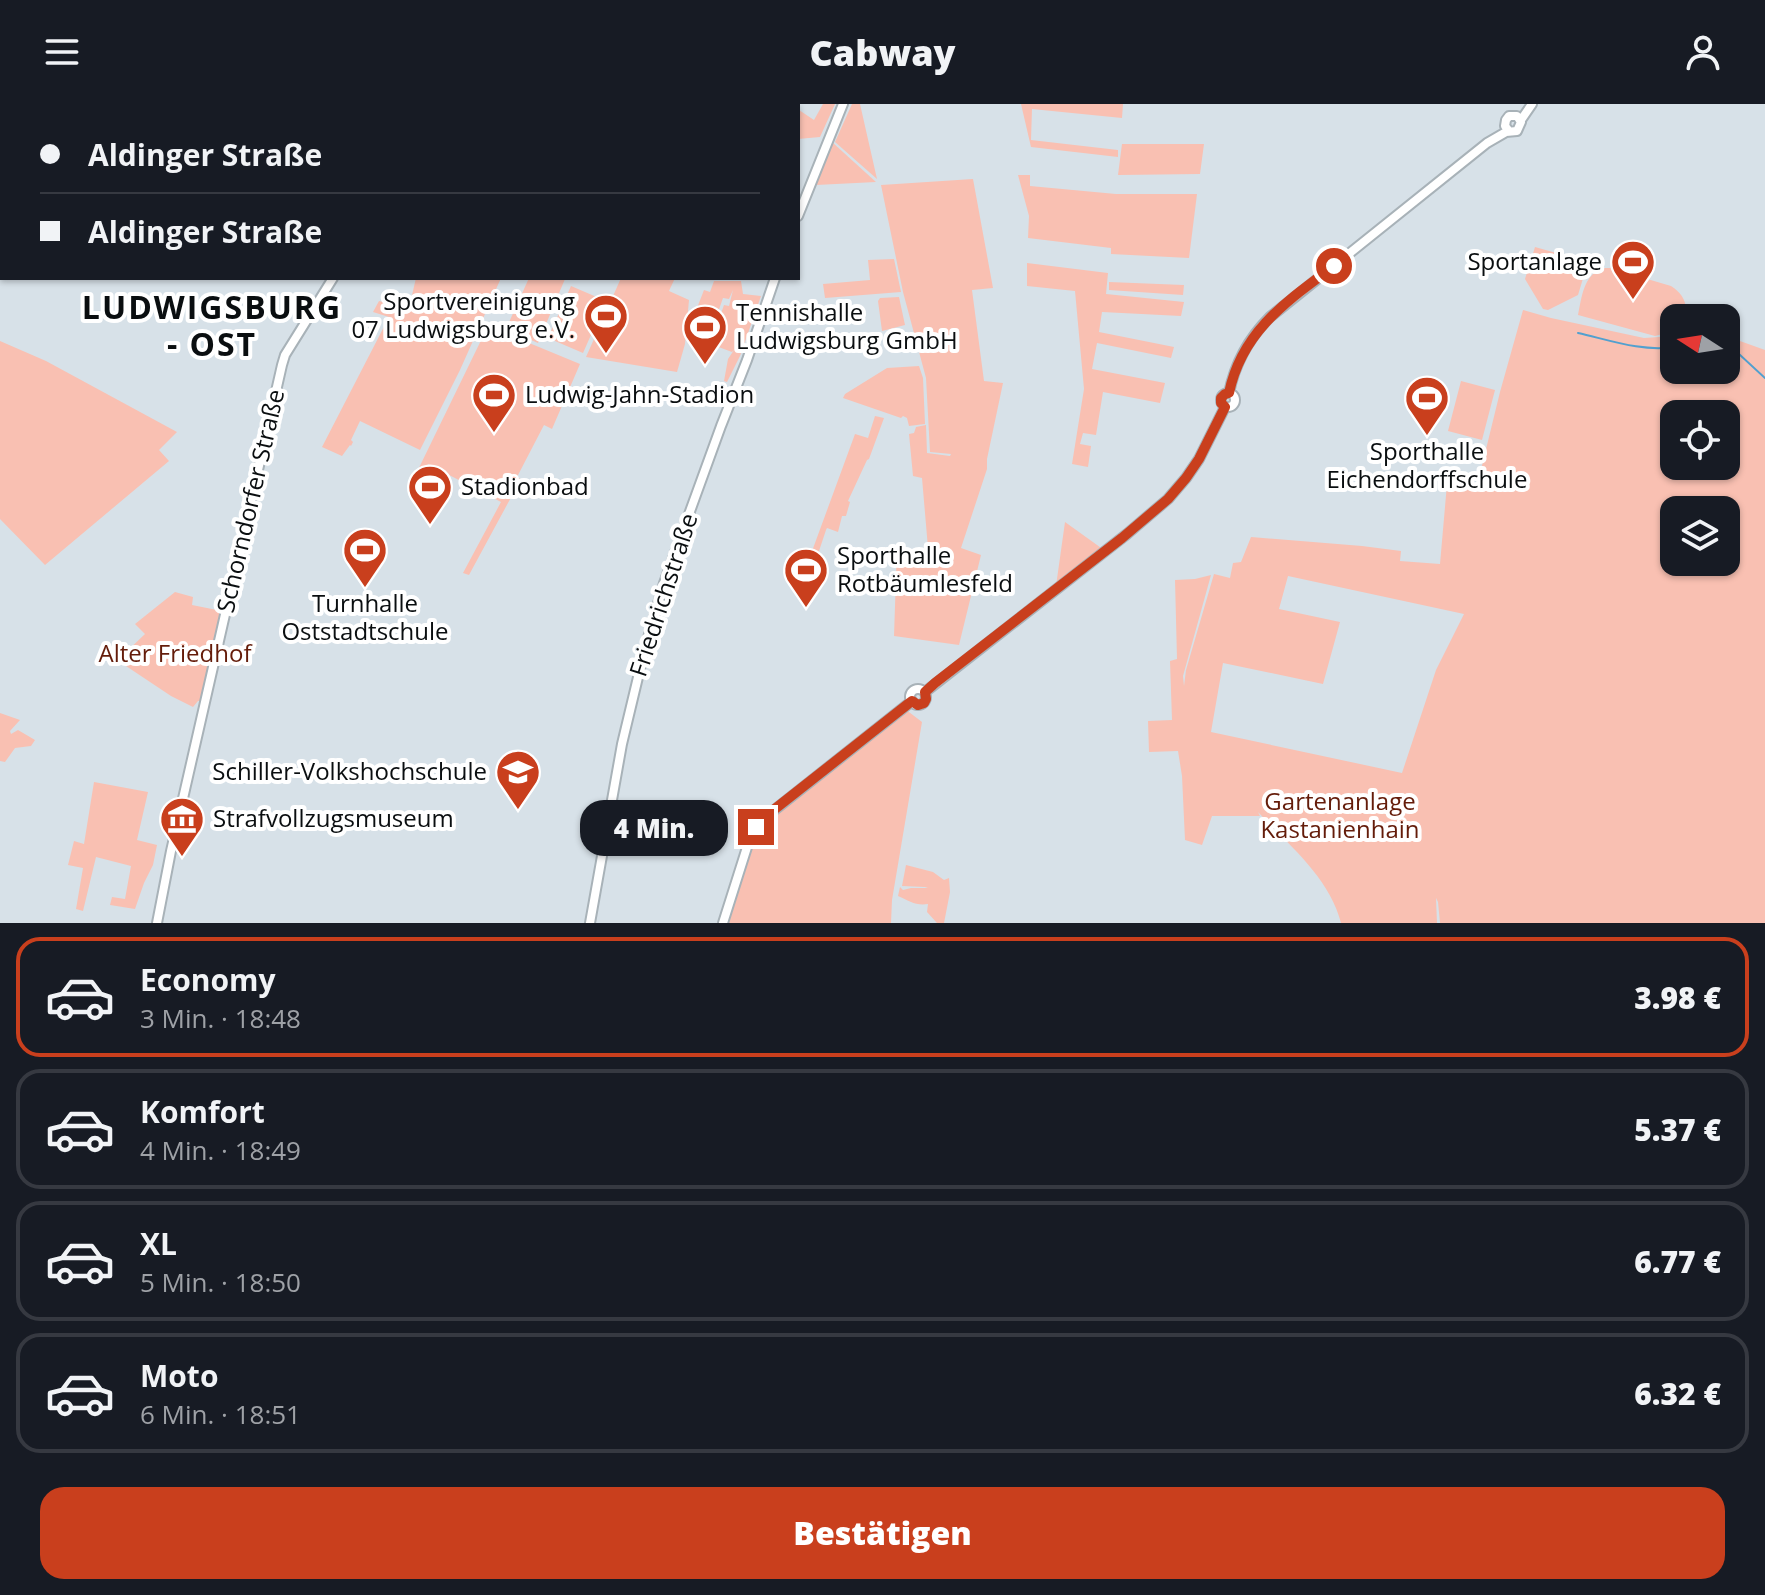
<!DOCTYPE html>
<html lang="de">
<head>
<meta charset="utf-8">
<style>
	body { margin:0; font-family:"Open Sans",sans-serif; background:#20242c; color:#f1f3f6; height:100vh; display:flex; flex-direction:column; font-size:30px; white-space:nowrap }
	* { box-sizing:border-box; margin:0 }
	p { font-size:26px; color:#9ea1a6 }
	.icon { flex:none; width:44px; height:44px; fill:none; stroke:currentColor; stroke-width:2; stroke-linecap:round; stroke-linejoin:round }
	.map { position:relative; height:819px; overflow:hidden }
	.side { display:flex; flex-direction:column; background:#171b24; flex:1 }
	.side>* { flex:none }
	.top-card { position:absolute; left:0px; top:0px; width:800px; height:176px; box-shadow:0 2px 6px #0004; display:grid; align-content:center; height:176px; padding:0 40px; background:#171b24 }
	.needle { width:52px; rotate:282deg }
	.controls { position:absolute; left:1660px; top:200px; display:grid; gap:16px }
	.controls a { display:grid; place-items:center; width:80px; height:80px; border-radius:16px; background:#171b24; box-shadow:0 2px 6px #0004; font-size:40px }
	.end { position:absolute; width:36px; height:36px; margin:-18px; border:10px solid #c93f1d; background:#fff; box-shadow:0 0 0 4px #fff }
	.from { border-radius:50% }
	.bubble { position:absolute; height:56px; border-radius:24px; background:#171b24; box-shadow:0 2px 6px #0004; font-size:26px; font-weight:800; line-height:56px; text-align:center }
	.top-card b { display:flex; align-items:center; gap:28px; height:76px; font-size:30px }
	.top-card b+b { border-top:2px solid #363941 }
	.top-card i { width:20px; height:20px; background:#f1f3f6 }
	ul { padding:14px 0 0; list-style:none }
	li { display:flex; align-items:center; gap:24px; height:120px; margin:0 16px 12px; padding:0 24px; border:4px solid #363941; border-radius:24px }
	li div { flex:1 }
	li b { display:block; font-size:30px }
	li em { font-style:normal; font-weight:800 }
	li.selected { border-color:#c93f1d }
	li>.icon { width:72px; height:72px; stroke-width:1.5 }
	.cta { display:flex; gap:16px; margin-top:auto; padding:16px 40px }
	.cta a { flex:1; height:92px; border-radius:24px; background:#c93f1d; color:#fff; font-size:32px; font-weight:800; line-height:92px; text-align:center }
	header { display:flex; justify-content:space-between; align-items:center; height:104px; padding:0 40px; background:#171b24; font-size:36px; font-weight:800 }
	.map>svg:first-child { display:block }
	.green { fill:#f9c0b2; fill-rule:evenodd }
	.lines { fill:none; stroke-linecap:round; stroke-linejoin:round }
	.stream { stroke:#52a0cf; stroke-width:2 }
	.major-casing { stroke:#a8b2b8; stroke-width:12 }
	.major { stroke:#fff; stroke-width:8 }
	.route { stroke:#c93f1d; stroke-width:10 }
	.labels { text-anchor:middle; stroke-width:8; stroke-linejoin:round; paint-order:stroke }
	.poi-label { font-size:24px; fill:#0a0e10; stroke:#fff; text-anchor:start }
	.street-label { font-size:24px; fill:#0a0e10; stroke:#fff }
	.park-label { font-size:24px; fill:#641c0a; stroke:#fff }
	.district-label { font-size:32px; font-weight:bold; letter-spacing:2px; fill:#0a0e10; stroke:#fff }
</style>
</head>
<body>
<header><svg class="icon" aria-label="menu" viewBox="0 0 24 24"><path d="M4 6h16M4 12h16M4 18h16"/></svg>Cabway<svg class="icon" aria-label="person" viewBox="0 0 24 24"><circle cx="12" cy="8" r="4"/><path d="M4 21q1-7 8-7t8 7"/></svg></header>
<div class="map">
<svg width="1765" height="819" viewBox="0 0 1765 819">
	<rect width="100%" height="100%" fill="#d7e1e8"/>
	<path class="green" d="M823 0H835L820 33 798 35 799 6 814 16Z
		M852 0H860L877 75 835 38Z
		M1021 0H1123L1122 14 1032 5 1031 36 1118 46V53L1031 43Z
		M832 38 876 78 816 81Z
		M1122 40H1204L1200 70 1118 71Z
		M1030 71V82L1116 90H1197L1189 154 1111 150V144L1028 134 1029 112 1018 71Z
		M973 75 993 184 972 186 984 277 1003 279 987 355V365L961 444 981 451 959 541 894 532 897 442 918 448 928 444 922 374 913 372 909 330 914 329 916 323 926 321 927 349 950 352 951 350 930 348 926 274 903 188 881 81Z
		M1535 143 1588 158 1578 191 1548 206 1543 205 1525 175Z
		M894 155 901 188 825 194 823 180 870 176 868 156Z
		M1027 159 1108 169 1106 190 1184 198 1181 212 1102 208 1099 228 1174 243 1171 254 1097 239 1092 265 1165 279 1160 299 1103 288 1096 331 1083 329 1080 340 1091 342 1088 363 1072 360 1084 285 1075 187 1027 182Z
		M1601 164H1610L1671 182C1683 190 1689 200 1684 214H1674V227L1655 232 1578 211C1582 192 1583 174 1601 164Z
		M416 174H501L460 266 420 346 360 317 351 336 353 338 351 342 350 341 342 352 322 343 389 213 373 208 379 197 409 204Z
		M529 174 565 175 538 239 506 225Z
		M621 174H675L669 187 689 196 685 240 677 268 586 253Z
		M714 177H741L743 190 761 192 740 252 727 278 724 277 728 255 734 246 732 248 713 241 711 245 692 238 696 228 715 235 720 222 724 224 726 218 719 215 724 201 729 202 733 186 729 195 723 194 717 211 697 204 704 186 710 188Z
		M1109 178 1184 181 1183 191 1109 186Z
		M571 182 606 197 583 249 548 234Z
		M899 193 905 221 882 227 878 197 880 194Z
		M1523 206 1551 214 1644 234 1674 232V266H1726V232L1765 246V819H1440L1438 798 1436 794 1437 819H1341C1330 774 1289 741 1258 708L1260 712H1212L1202 741 1185 736 1182 672 1178 647 1149 648 1148 617 1172 616 1170 557 1177 555 1175 476 1195 475 1211 471 1183 572 1184 582 1186 566 1214 470 1230 474 1233 459 1241 458 1251 433 1362 442 1401 447 1400 457 1440 460 1447 380 1477 382 1500 288ZM1674 310H1726V362H1674ZM1674 406H1726V458H1674ZM1288 472 1464 510 1436 566 1402 669 1211 628 1223 559 1323 580 1340 518 1279 505Z
		M488 222 580 260 552 325 544 321 517 373 527 379 522 388 509 382 515 386 469 471 463 469 501 398 428 360 420 374 415 372Z
		M0 237 46 257 177 328 159 346 169 357 45 461 0 415Z
		M919 262 923 274 925 320 909 322 907 314 903 312 901 314 843 294 845 290 887 264Z
		M1461 277 1495 286 1482 336 1448 327Z
		M875 312 884 314 869 355 867 356 848 397 850 398 846 412H842L838 428 827 424 826 426 811 471 804 469 855 330 868 334Z
		M1065 418 1104 446 1056 482Z
		M175 488 193 493 192 501 222 507 202 597H198L193 603 171 592 105 548 110 544 123 551 145 530 135 520Z
		M905 605 922 618 892 796 891 819H727L755 737 761 726 767 735 774 731 767 717Z
		M0 609 20 616 10 627 11 630 18 626 35 636 31 642 15 644 5 658 0 657Z
		M94 678 148 688 137 736 157 741 153 761 144 779 135 805 110 801 112 793 125 795 131 762 96 753 83 807 76 805 83 764 68 761 74 737 84 740Z
		M906 761 933 768 944 776 949 774 950 788 944 819H937L927 808 928 800C916 802 909 797 898 792L900 783 903 786 911 784H928L925 783 902 782Z"/>
	<g class="lines">
		<path class="stream" d="M1578 229C1609 236 1642 248 1674 243
			M1726 238 1765 274"/>
		<g class="major-casing">
			<path id="major" d="M443 2 444 0
				M1521 16 1532 0
				M798 112 843 0
				M1221 296a7 7 0 1 1 14 0a7 7 0 1 1-14 0Z
				M1229 289C1235 259 1249 234 1270 213L1487 39 1506 28 1517 27 1521 18 1517 12H1509L1506 16 1505 22 1509 27
				M910 593a8 8 0 1 1 16 0a8 8 0 1 1-16 0Z
				M925 588 1127 430 1168 395 1186 374 1199 355 1225 303
				M157 819 171 747 282 261 285 251 333 174
				M590 819 622 640 645 544 664 479 721 322 747 256 775 174
				M723 819 749 737 763 715 912 597"/>
		</g>
		<use href="#major" class="major"/>
	</g>
	<g class="lines">
		<path class="route" d="M756 723 771 708 908 600 912 597 918 601 924 599 926 595 925 588 935 579 1122 434 1168 395 1186 374 1199 355 1225 303 1221 299V294L1225 290 1229 289C1242 227 1287 197 1334 162"/>
	</g>
	<defs>
		<g id="stadium-pin" transform="scale(2.3)"><path d="M0 17L-7.5 6A9.5 9.5 0 1 1 7.5 6Z" fill="#c93f1d" stroke="#fff"/><path d="M0-5a6.5 5 0 1 0 0 10a6.5 5 0 1 0 0-10ZM-3.5-1.8h7v3.6h-7Z" fill="#fff"/></g>
		<g id="university-pin" transform="scale(2.3)"><path d="M0 17L-7.5 6A9.5 9.5 0 1 1 7.5 6Z" fill="#c93f1d" stroke="#fff"/><path d="M0-5L7-2L0 1L-7-2ZM-4 1L0 2.5L4 1V4Q0 6-4 4Z" fill="#fff"/></g>
		<g id="museum-pin" transform="scale(2.3)"><path d="M0 17L-7.5 6A9.5 9.5 0 1 1 7.5 6Z" fill="#c93f1d" stroke="#fff"/><path d="M0-6L6-3V-2H-6V-3ZM-5-1h2V3h-2ZM-1-1h2V3h-2ZM3-1h2V3H3ZM-6 4H6V6H-6Z" fill="#fff"/></g>
	</defs>
	<g fill-rule="evenodd">
		<use href="#stadium-pin" x="1633" y="158"/>
		<use href="#stadium-pin" x="606" y="212"/>
		<use href="#stadium-pin" x="705" y="223"/>
		<use href="#stadium-pin" x="494" y="291"/>
		<use href="#stadium-pin" x="1427" y="294"/>
		<use href="#stadium-pin" x="430" y="383"/>
		<use href="#stadium-pin" x="365" y="446"/>
		<use href="#stadium-pin" x="806" y="466"/>
		<use href="#university-pin" x="518" y="668"/>
		<use href="#museum-pin" x="182" y="715"/>
	</g>
	<g class="labels">
		<g class="poi-label">
			<text x="1602" y="166" text-anchor="end">Sportanlage</text>
			<text x="575" y="206" text-anchor="end">Sportvereinigung<tspan x="575" dy="28">07 Ludwigsburg e.V.</tspan></text>
			<text x="736" y="217">Tennishalle<tspan x="736" dy="28">Ludwigsburg GmbH</tspan></text>
			<text x="525" y="299">Ludwig-Jahn-Stadion</text>
			<text x="1427" y="356" text-anchor="middle">Sporthalle<tspan x="1427" dy="28">Eichendorffschule</tspan></text>
			<text x="461" y="391">Stadionbad</text>
			<text x="837" y="460">Sporthalle<tspan x="837" dy="28">Rotbäumlesfeld</tspan></text>
			<text x="365" y="508" text-anchor="middle">Turnhalle<tspan x="365" dy="28">Oststadtschule</tspan></text>
			<text x="487" y="676" text-anchor="end">Schiller-Volkshochschule</text>
			<text x="213" y="723">Strafvollzugsmuseum</text>
		</g>
		<g class="street-label">
			<text transform="translate(251 397) rotate(-77)" y="8">Schorndorfer Straße</text>
			<text transform="translate(664 491) rotate(-72)" y="8">Friedrichstraße</text>
		</g>
		<g class="park-label">
			<text x="175" y="558">Alter Friedhof</text>
			<text x="1340" y="706">Gartenanlage<tspan x="1340" dy="28">Kastanienhain</tspan></text>
		</g>
		<g class="district-label">
			<text x="212" y="215">LUDWIGSBURG<tspan x="212" dy="37">- OST</tspan></text>
		</g>
	</g>
</svg>
<div class="controls">
<a><svg class="needle" viewBox="-14 -14 28 28"><path d="M0-13l5 13h-10z" fill="#e53935"/><path d="M0 13l5-13h-10z" fill="#9ea1a6"/></svg></a>
<a><svg class="icon" aria-label="locate" viewBox="0 0 24 24"><circle cx="12" cy="12" r="6"/><path d="M12 2v4M12 18v4M2 12h4M18 12h4"/></svg></a>
<a><svg class="icon" aria-label="layers" viewBox="0 0 24 24"><path d="M12 4l9 5-9 5-9-5zM3 14l9 5 9-5"/></svg></a>
</div>
<i class="end from" style="left:1334px;top:162px"></i>
<i class="end" style="left:756px;top:723px"></i>
<div class="bubble" style="left:580px;top:696px;width:148px">4 Min.</div>
<div class="top-card">
<b><i class="from"></i>Aldinger Straße</b>
<b><i></i>Aldinger Straße</b>
</div>
</div>
<section class="side">
<ul>
<li class="selected"><svg class="icon" aria-label="car" viewBox="0 0 24 24"><path d="M5 17H2v-5l4-1 3-4h7l3 4 3 1v5h-3M9 17h6M6 11h13"/><circle cx="7" cy="17" r="2"/><circle cx="17" cy="17" r="2"/></svg><div><b>Economy</b><p>3 Min. · 18:48</p></div><em>3.98 €</em></li>
<li><svg class="icon" aria-label="car" viewBox="0 0 24 24"><path d="M5 17H2v-5l4-1 3-4h7l3 4 3 1v5h-3M9 17h6M6 11h13"/><circle cx="7" cy="17" r="2"/><circle cx="17" cy="17" r="2"/></svg><div><b>Komfort</b><p>4 Min. · 18:49</p></div><em>5.37 €</em></li>
<li><svg class="icon" aria-label="car" viewBox="0 0 24 24"><path d="M5 17H2v-5l4-1 3-4h7l3 4 3 1v5h-3M9 17h6M6 11h13"/><circle cx="7" cy="17" r="2"/><circle cx="17" cy="17" r="2"/></svg><div><b>XL</b><p>5 Min. · 18:50</p></div><em>6.77 €</em></li>
<li><svg class="icon" aria-label="car" viewBox="0 0 24 24"><path d="M5 17H2v-5l4-1 3-4h7l3 4 3 1v5h-3M9 17h6M6 11h13"/><circle cx="7" cy="17" r="2"/><circle cx="17" cy="17" r="2"/></svg><div><b>Moto</b><p>6 Min. · 18:51</p></div><em>6.32 €</em></li>
</ul>
<div class="cta"><a>Bestätigen</a></div>
</section>
</body>
</html>
